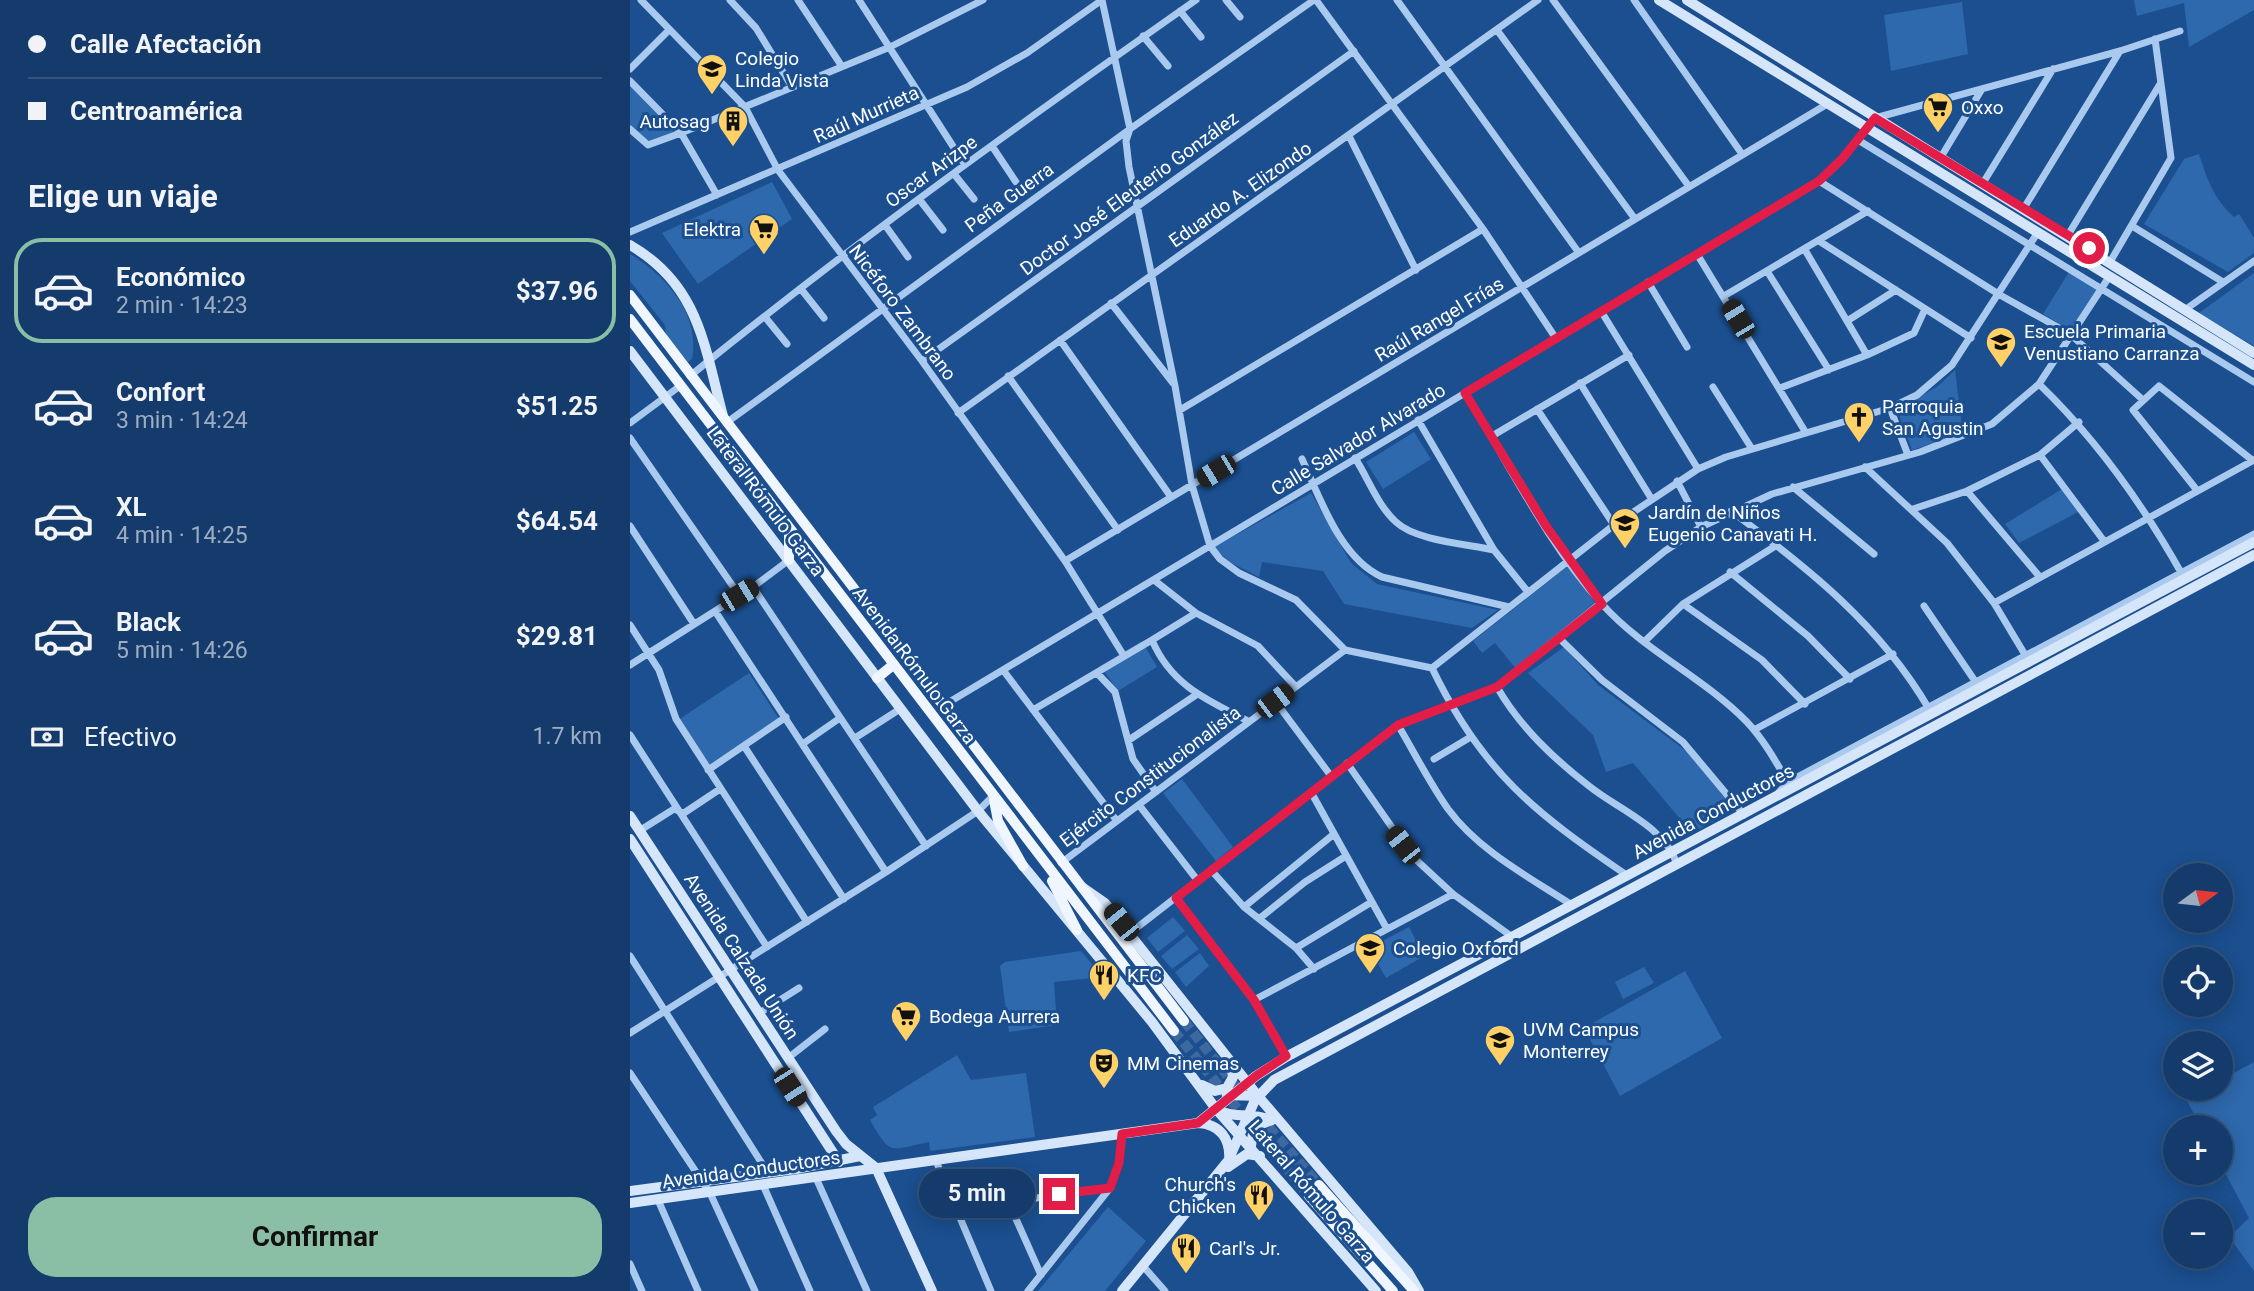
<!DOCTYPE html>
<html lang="es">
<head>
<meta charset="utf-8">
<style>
	body { margin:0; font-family:Roboto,sans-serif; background:#1d4271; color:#f1f3f6; height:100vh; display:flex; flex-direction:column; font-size:26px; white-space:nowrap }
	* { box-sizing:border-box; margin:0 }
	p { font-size:23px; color:#9dadc1 }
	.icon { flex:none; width:38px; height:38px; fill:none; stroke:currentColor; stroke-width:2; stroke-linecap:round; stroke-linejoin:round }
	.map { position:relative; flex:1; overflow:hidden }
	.panel { display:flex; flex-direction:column; background:#143b6b; width:630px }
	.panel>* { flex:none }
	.guide { display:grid; align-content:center; height:154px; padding:0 28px; background:#143b6b }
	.needle { width:46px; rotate:75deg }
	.fabs { position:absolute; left:1533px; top:863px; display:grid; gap:14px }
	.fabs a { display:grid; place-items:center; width:70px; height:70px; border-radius:50%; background:#143b6b; box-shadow:0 4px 18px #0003,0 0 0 2px #33557e; font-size:35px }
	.end { position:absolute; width:32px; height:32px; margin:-16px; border:9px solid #e11d48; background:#fff; box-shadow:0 0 0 4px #fff }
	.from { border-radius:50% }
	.bubble { position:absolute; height:49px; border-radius:24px; background:#143b6b; box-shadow:0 4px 18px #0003,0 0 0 2px #33557e; font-size:23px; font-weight:700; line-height:49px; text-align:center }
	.car { position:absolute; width:21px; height:42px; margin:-21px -10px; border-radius:9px; box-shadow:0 0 5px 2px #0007; background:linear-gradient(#222 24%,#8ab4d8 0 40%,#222 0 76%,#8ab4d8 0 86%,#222 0) }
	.guide b { display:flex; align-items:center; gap:24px; height:66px; font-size:26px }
	.guide b+b { border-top:2px solid #33557e }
	.guide i { width:18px; height:18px; background:#f1f3f6 }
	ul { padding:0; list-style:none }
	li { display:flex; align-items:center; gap:21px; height:105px; margin:0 14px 10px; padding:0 14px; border:4px solid transparent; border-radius:28px }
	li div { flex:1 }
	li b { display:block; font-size:26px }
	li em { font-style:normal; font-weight:700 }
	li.current { border-color:#8abfa5 }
	li>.icon { width:63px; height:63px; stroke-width:1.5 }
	h2 { padding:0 28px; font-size:32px; line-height:84px }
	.pay { display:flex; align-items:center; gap:18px; height:77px; padding:0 28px; font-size:26px }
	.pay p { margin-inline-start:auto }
	.primary-button { display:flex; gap:14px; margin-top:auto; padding:14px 28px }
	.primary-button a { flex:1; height:80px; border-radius:28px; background:#8abfa5; color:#111; font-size:28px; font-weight:700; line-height:80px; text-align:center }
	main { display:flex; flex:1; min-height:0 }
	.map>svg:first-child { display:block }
	.green { fill:#2e69ad }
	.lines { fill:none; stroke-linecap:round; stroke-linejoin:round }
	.primary-tunnel { stroke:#3d69a0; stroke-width:10; stroke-dasharray:10 5; stroke-linecap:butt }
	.street { stroke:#a9c9ee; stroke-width:7 }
	.secondary { stroke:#d6e6fa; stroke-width:10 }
	.primary { stroke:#f0f6ff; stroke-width:10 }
	.route { stroke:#e11d48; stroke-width:9 }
	.labels { text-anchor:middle; stroke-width:6; stroke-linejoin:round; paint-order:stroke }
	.poi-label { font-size:19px; fill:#fff; stroke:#1b4f8f; text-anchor:start }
	.street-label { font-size:19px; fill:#fff; stroke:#1b4f8f }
</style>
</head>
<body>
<main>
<section class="panel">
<div class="guide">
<b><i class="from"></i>Calle Afectación</b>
<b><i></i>Centroamérica</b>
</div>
<h2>Elige un viaje</h2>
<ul>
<li class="current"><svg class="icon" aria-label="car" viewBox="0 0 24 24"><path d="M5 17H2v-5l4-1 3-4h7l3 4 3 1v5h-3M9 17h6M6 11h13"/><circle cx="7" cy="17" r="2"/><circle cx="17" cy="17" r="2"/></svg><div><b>Económico</b><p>2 min · 14:23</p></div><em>$37.96</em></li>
<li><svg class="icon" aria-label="car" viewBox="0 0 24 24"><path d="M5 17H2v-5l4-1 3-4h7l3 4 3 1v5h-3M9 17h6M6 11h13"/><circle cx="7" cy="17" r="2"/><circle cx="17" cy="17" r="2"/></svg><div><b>Confort</b><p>3 min · 14:24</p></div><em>$51.25</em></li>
<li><svg class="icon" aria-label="car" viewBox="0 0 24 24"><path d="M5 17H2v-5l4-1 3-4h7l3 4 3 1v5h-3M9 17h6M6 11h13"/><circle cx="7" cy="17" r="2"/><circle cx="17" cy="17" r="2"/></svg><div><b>XL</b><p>4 min · 14:25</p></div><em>$64.54</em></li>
<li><svg class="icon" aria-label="car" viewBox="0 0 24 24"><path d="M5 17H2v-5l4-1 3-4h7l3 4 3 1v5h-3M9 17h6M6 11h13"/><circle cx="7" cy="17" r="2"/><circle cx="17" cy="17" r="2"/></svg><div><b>Black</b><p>5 min · 14:26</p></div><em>$29.81</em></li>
</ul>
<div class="pay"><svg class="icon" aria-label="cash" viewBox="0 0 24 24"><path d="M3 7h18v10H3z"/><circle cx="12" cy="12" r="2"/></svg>Efectivo<p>1.7 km</p></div>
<div class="primary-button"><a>Confirmar</a></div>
</section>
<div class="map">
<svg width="1624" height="1291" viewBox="0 0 1624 1291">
	<rect width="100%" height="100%" fill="#1b4f8f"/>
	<path class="green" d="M1504 0H1624V10L1559 47 1554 3 1507 16Z
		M1332 2 1338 54 1261 71 1254 15Z
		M0 84 46 131 18 144 0 125Z
		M1569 154C1577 179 1584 199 1604 217L1609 214 1624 238V253L1598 272 1514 224 1554 159Z
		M142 182 162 219 68 284 32 233Z
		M0 254C35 275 71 314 62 359L58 362 36 335 35 325 0 281Z
		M1439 272 1468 290 1442 331 1413 314Z
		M1624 273V346L1569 313Z
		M1325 370 1333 434 1282 450 1267 410 1308 386Z
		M784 432 801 459 753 489 736 462Z
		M1432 489 1450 511 1389 543 1375 524Z
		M681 493 721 563 747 584 868 610 842 628 714 604 693 571 632 562 629 577 598 561 584 547Z
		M938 566 968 607 886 669 865 643 852 653 843 641Z
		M512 641 527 667 488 691 470 666Z
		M934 647 968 685 1068 760 1105 809 1062 833 1003 763 976 772 963 735 898 673Z
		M119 673 149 719 77 766 48 720Z
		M552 779 603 847 586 861 533 793Z
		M543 917 555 931 528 952 517 938Z
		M779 927 794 956 756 978 739 948Z
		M557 935 569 949 542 969 531 956Z
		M451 951 473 977 424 982 427 1025 379 1032 370 966 375 962Z
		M570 953 579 966 556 987 545 972Z
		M1014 967 1024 983 993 999 985 982Z
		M1055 971 1092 1038 990 1096 954 1028Z
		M327 1055 341 1080 396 1073 405 1137 300 1151 299 1142C260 1150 261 1157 240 1120L247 1115 243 1107Z
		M1624 1062V1271L1599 1237 1619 1218 1591 1165V1127H1571L1556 1099 1575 1089 1591 1088V1080Z
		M478 1207 516 1241 475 1291H408Z"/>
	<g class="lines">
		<path class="primary-tunnel" d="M554 1021 615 1098
			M544 1031 679 1196
			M629 1116 689 1185"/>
		<path class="street" d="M11 0 115 107 148 170 292 361 435 561 494 656
			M100 0 126 28 162 87
			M168 0 211 65
			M229 0 335 165
			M472 0 500 129 496 141 499 167 545 386 562 485 580 546 590 559 609 573 666 600 715 650
			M596 0 610 17
			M686 0 853 229 925 337
			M767 0 949 253
			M923 0 1058 185
			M1004 0 1112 154
			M550 11 571 37
			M867 30 1005 219
			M513 36 538 66
			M0 69 39 30
			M0 81 51 133 87 195
			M0 129 18 145 51 133 260 47 353 0
			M719 136 786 270
			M1228 140 1624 382
			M362 146 386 182
			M1311 157 1352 89
			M324 174 344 199
			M1189 181 1370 295 1440 334 1513 400
			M1353 183 1423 69
			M289 199 313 230
			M1394 208 1490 51
			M255 225 278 257
			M1502 226 1593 282
			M0 232 337 87 397 53 472 0
			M1438 235 1530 84
			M1189 241 1341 338
			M1175 250 1237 355
			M1067 254 1176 433
			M1480 262 1541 158 1525 39
			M1137 271 1199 370
			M1018 282 1057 347
			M171 289 194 318
			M1094 296 1238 211
			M481 303 543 383
			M1556 309 1624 261
			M971 311 1068 469
			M135 317 157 344
			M1217 321 1266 290
			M430 340 541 497
			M292 361 724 51
			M60 376C223 243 394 121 566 0
			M378 376 488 530
			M950 383 1021 498
			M1409 384C1467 440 1514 506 1553 576
			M1083 387 1122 449
			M1150 388 1237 355 1284 333 1295 309
			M835 393C879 463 916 542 972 604 1013 650 1073 677 1117 722 1134 740 1146 762 1159 784
			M1260 408 1278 455
			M907 409 984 525
			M550 410 853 229
			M328 413 908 0
			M788 420 864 550 898 592
			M0 423 50 386
			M96 423 500 129 684 0
			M862 436 999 355
			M0 438 109 595
			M1410 455 1474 541
			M725 458C738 478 748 506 766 522 786 541 838 544 864 550
			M672 459C690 498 710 558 752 577L879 607
			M1235 467 1317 543 1364 603 1397 658
			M1047 481 1071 527
			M1163 487 1244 554
			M1566 489 1503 410 1529 386 1622 460
			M1337 491 1409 576
			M1283 509 1337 491 1410 455 1449 422
			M1101 511C1178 568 1250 625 1299 709
			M0 526 64 624
			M435 561 1199 103
			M1100 572 1178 636 1220 679
			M524 580 566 613 628 646 665 686
			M123 587 296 846
			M1364 603 1624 460
			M1053 604 1132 660 1175 704
			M1294 606 1347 684
			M85 611 256 872
			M566 613 522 640C541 685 577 700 618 721
			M0 625 29 670 46 719 177 922
			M930 639 972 680 1053 742 1114 815
			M1014 642 1053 604 1147 545
			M0 665 123 587 159 560
			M802 668C852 772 905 813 998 876
			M373 670 487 821
			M467 673 485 692 503 759 526 792
			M867 687C890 727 923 758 959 786 989 810 1034 826 1047 864
			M645 701 701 776
			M311 707 1189 181 1212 159 1245 118 1490 51 1550 31
			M403 710 522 640
			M768 725C784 752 799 782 818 809 849 851 899 877 942 905
			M1124 730 1263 654
			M0 735 137 947
			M225 738 270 709
			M499 740 566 695
			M174 743 210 718
			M114 746 214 899
			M804 759 839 738
			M717 763 782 856 823 894 881 936
			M78 770 156 717
			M681 792 757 929
			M1149 792 1158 782 1624 534
			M509 805 568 881
			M9 831 44 809 54 813 90 789
			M431 863 715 650 802 668 984 525 1068 469 1096 457 1260 408 1287 395 1322 365 1408 232
			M581 870 614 907 666 948 684 969
			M546 898 624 1000 656 1057
			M614 907 704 834
			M630 918 675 882 716 856
			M500 933 768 725 867 687 1035 551 1071 527 1142 494 1290 452 1362 424 1409 384 1479 277
			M666 948 740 903
			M0 956 138 1173
			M624 1000 823 894
			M128 1014 169 988
			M0 1033 256 872 348 811 363 796
			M158 1058 195 1029
			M0 1073 80 1193 125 1291
			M306 1161 361 1291
			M186 1178 237 1291
			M133 1185 180 1291
			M28 1200 68 1291
			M378 1201 411 1275
			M325 1209 480 1188
			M0 1264 12 1291
			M513 1266 535 1291
			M398 1291 480 1188 489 1163 492 1134"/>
		<path class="secondary" d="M1029 0 1624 365
			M1057 0 1624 353
			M0 245C69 285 74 345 93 416
			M0 351 348 811 522 1022 586 1109 746 1291
			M0 816 206 1131 216 1144 246 1168 302 1291
			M0 839 209 1162
			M452 887 475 903 628 1096 778 1272 789 1291
			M572 1085 585 1091 597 1088 603 1077 601 1063
			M597 1095 628 1096
			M590 1111C606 1119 624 1112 640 1120
			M568 1123 626 1076 656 1057 1624 542
			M621 1146 624 1127 642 1120
			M598 1167 617 1154 630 1156
			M0 1191 166 1169 230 1156
			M0 1203 568 1123C590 1124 601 1139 599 1161
			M492 1291 598 1161 625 1100 644 1080 1624 555"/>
		<path class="primary" d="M0 295 554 1021
			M0 319 544 1031
			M159 527V560
			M247 678 263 665
			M364 800 368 821 393 866
			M422 881 447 930
			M689 1185 784 1291
			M679 1196 763 1291"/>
	</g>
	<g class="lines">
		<path class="route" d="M429 1194 480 1188 489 1163 492 1134 568 1123 626 1076 656 1056 624 1000 546 898 768 725 867 687 972 604 916 526 835 393 1189 181 1212 159 1245 118 1459 248"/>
	</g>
	<defs>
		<g id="school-pin" transform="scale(1.575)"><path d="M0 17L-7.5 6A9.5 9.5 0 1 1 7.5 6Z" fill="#ffd166" stroke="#1b4f8f"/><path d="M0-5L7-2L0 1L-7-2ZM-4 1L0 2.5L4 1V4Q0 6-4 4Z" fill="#111"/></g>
		<g id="supermarket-pin" transform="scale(1.575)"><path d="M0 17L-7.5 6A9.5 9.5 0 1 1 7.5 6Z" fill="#ffd166" stroke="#1b4f8f"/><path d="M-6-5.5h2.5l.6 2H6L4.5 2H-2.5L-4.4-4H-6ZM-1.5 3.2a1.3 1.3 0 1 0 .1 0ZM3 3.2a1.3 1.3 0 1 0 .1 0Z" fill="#111"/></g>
		<g id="building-pin" transform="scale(1.575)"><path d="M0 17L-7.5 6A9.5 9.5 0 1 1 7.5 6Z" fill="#ffd166" stroke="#1b4f8f"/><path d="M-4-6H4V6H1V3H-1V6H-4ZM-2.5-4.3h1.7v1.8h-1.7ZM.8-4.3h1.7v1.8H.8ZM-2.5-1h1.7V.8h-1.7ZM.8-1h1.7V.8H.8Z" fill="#111"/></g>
		<g id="church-pin" transform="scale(1.575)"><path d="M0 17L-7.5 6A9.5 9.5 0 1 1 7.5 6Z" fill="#ffd166" stroke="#1b4f8f"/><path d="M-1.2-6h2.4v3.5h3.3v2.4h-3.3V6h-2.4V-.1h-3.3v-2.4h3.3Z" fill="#111"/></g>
		<g id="restaurant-pin" transform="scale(1.575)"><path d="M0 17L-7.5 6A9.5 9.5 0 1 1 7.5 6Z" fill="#ffd166" stroke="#1b4f8f"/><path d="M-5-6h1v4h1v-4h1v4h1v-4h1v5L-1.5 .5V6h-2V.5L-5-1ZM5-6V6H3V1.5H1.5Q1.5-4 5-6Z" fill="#111"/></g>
		<g id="university-pin" transform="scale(1.575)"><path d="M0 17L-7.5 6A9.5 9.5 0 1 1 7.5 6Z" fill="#ffd166" stroke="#1b4f8f"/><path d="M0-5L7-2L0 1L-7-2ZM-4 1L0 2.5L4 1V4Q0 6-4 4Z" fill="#111"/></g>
		<g id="theatre-pin" transform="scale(1.575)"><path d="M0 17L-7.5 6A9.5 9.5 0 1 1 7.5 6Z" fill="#ffd166" stroke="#1b4f8f"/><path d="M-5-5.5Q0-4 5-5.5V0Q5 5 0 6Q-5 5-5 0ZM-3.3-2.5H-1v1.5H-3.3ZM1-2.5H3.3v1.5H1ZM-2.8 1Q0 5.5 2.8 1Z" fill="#111"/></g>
	</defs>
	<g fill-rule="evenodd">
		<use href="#school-pin" x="82" y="69"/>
		<use href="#supermarket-pin" x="1308" y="107"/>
		<use href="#building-pin" x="103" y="121"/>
		<use href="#supermarket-pin" x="134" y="229"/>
		<use href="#school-pin" x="1371" y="342"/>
		<use href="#church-pin" x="1229" y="417"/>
		<use href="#school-pin" x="995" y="523"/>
		<use href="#school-pin" x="740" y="948"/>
		<use href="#restaurant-pin" x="474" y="975"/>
		<use href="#supermarket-pin" x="276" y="1016"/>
		<use href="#university-pin" x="870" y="1040"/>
		<use href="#theatre-pin" x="474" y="1063"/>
		<use href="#restaurant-pin" x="629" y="1195"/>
		<use href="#restaurant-pin" x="556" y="1248"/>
	</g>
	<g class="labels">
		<g class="poi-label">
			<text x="105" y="65">Colegio<tspan x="105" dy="22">Linda Vista</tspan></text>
			<text x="1331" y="114">Oxxo</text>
			<text x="80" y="128" text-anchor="end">Autosag</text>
			<text x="111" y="236" text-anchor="end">Elektra</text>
			<text x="1394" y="338">Escuela Primaria<tspan x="1394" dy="22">Venustiano Carranza</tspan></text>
			<text x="1252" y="413">Parroquia<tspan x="1252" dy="22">San Agustin</tspan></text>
			<text x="1018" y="519">Jardín de Niños<tspan x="1018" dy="22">Eugenio Canavati H.</tspan></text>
			<text x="763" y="955">Colegio Oxford</text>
			<text x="497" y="982">KFC</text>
			<text x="299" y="1023">Bodega Aurrera</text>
			<text x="893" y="1036">UVM Campus<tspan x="893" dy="22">Monterrey</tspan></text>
			<text x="497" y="1070">MM Cinemas</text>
			<text x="606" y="1191" text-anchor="end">Church's<tspan x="606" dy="22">Chicken</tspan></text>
			<text x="579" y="1255">Carl's Jr.</text>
		</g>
		<g class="street-label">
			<text transform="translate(236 114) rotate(-24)" y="7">Raúl Murrieta</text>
			<text transform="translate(301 171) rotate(-36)" y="7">Oscar Arizpe</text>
			<text transform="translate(499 193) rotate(-36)" y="7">Doctor José Eleuterio González</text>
			<text transform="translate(610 194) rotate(-35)" y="7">Eduardo A. Elizondo</text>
			<text transform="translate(379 197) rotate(-36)" y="7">Peña Guerra</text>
			<text transform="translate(273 312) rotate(53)" y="7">Nicéforo Zambrano</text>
			<text transform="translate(809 319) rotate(-31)" y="7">Raúl Rangel Frías</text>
			<text transform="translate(728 439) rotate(-31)" y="7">Calle Salvador Alvarado</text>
			<text transform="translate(136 501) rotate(53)" y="7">Lateral Rómulo Garza</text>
			<text transform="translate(285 665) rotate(53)" y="7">Avenida Rómulo Garza</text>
			<text transform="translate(520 776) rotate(-37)" y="7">Ejército Constitucionalista</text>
			<text transform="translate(1083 811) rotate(-28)" y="7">Avenida Conductores</text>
			<text transform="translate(112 956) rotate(57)" y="7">Avenida Calzada Unión</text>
			<text transform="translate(121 1169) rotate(-8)" y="7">Avenida Conductores</text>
			<text transform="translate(682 1191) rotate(49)" y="7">Lateral Rómulo Garza</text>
		</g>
	</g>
</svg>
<div class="fabs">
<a><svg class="needle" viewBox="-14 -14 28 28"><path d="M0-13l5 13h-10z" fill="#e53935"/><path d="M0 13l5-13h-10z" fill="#9dadc1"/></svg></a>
<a><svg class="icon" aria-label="locate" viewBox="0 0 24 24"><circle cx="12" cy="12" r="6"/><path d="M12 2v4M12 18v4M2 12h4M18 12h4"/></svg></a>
<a><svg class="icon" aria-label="layers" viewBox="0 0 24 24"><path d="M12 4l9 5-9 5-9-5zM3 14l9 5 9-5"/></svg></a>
<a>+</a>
<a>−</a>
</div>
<i class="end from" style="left:1459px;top:248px"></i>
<i class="end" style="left:429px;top:1194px"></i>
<div class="bubble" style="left:289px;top:1169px;width:116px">5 min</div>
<i class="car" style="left:1108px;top:319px;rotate:329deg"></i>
<i class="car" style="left:586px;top:471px;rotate:239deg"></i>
<i class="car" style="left:109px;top:595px;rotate:59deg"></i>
<i class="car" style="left:645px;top:701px;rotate:53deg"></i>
<i class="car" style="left:773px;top:845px;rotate:322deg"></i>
<i class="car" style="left:491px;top:922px;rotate:321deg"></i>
<i class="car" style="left:160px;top:1087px;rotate:147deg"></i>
</div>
</main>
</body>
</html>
